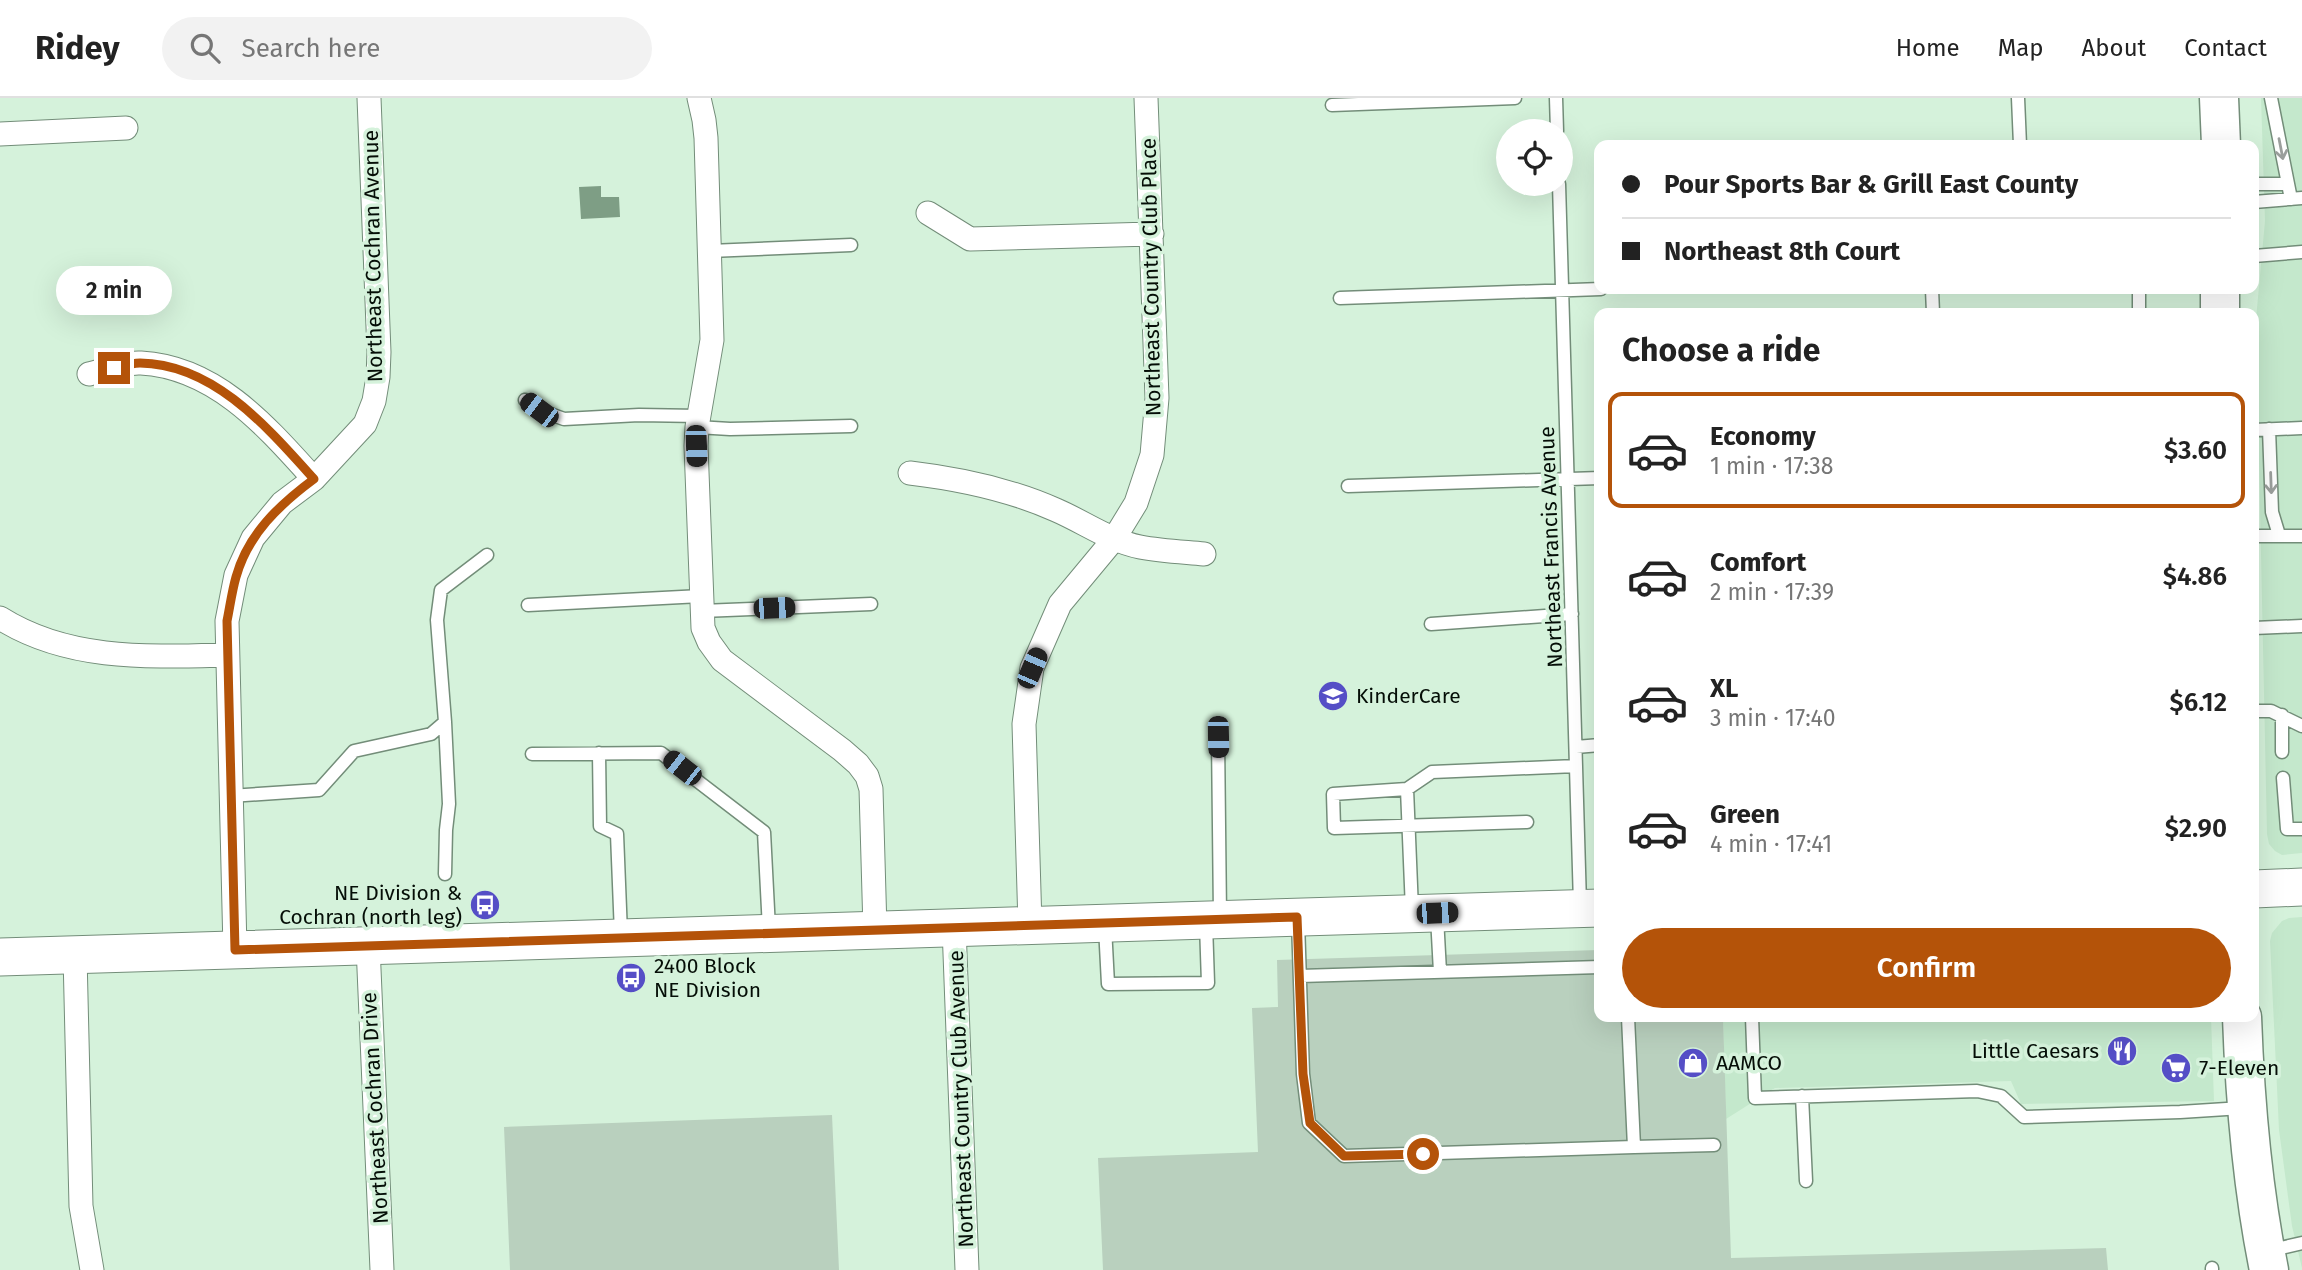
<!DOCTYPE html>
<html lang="en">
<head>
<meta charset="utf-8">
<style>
	body { margin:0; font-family:"Fira Sans",sans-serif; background:#f2f2f2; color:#222; height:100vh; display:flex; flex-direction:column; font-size:26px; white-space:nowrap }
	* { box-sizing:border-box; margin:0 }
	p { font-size:23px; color:#767676 }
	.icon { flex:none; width:38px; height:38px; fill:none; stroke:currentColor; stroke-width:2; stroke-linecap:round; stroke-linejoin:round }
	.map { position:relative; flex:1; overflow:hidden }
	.sheet { position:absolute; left:1594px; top:210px; width:665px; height:714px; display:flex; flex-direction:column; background:#fff; border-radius:14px; box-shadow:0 7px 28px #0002 }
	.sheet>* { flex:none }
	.top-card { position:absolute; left:1594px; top:42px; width:665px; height:154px; border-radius:14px; box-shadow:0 7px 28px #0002; display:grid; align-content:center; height:154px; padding:0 28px; background:#fff }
	.buttons { position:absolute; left:1496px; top:21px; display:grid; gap:14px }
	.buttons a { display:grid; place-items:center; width:77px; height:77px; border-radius:50%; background:#fff; box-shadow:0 7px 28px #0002; font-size:35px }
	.end { position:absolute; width:32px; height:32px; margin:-16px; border:9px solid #b45309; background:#fff; box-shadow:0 0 0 4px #fff }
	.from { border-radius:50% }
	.bubble { position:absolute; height:49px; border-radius:24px; background:#fff; box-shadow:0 7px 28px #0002; font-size:23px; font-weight:600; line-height:49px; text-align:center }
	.car { position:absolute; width:21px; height:42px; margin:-21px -10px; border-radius:9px; box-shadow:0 0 5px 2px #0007; background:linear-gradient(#222 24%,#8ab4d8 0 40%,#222 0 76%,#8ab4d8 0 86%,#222 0) }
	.top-card b { display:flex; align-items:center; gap:24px; height:66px; font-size:26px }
	.top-card b+b { border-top:2px solid #e0e0e0 }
	.top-card i { width:18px; height:18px; background:#222 }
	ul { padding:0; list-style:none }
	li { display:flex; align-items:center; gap:21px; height:116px; margin:0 14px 10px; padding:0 14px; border:4px solid transparent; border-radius:14px }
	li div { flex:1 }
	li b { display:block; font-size:26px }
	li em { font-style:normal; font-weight:600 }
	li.selected { border-color:#b45309 }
	li>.icon { width:63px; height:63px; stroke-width:1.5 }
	h2 { padding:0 28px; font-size:32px; line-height:84px }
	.button { display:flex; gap:14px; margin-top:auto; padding:14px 28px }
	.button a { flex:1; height:80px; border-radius:42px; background:#b45309; color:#fff; font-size:28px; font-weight:600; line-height:80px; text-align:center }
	header { display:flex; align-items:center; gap:42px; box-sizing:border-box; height:98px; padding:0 35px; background:#fff; border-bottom:2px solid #e0e0e0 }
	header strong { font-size:33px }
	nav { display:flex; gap:38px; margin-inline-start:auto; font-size:24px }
	.search { width:490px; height:63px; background:#f2f2f2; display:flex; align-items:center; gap:18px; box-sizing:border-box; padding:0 24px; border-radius:38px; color:#767676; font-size:26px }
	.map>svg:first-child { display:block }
	.built { fill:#c4e8cc }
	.green { fill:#b9d0be }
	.water { fill:#7e9e85 }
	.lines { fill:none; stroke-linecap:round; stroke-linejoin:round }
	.lane-casing { stroke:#738d79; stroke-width:15 }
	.street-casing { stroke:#738d79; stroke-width:25 }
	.primary-casing { stroke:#738d79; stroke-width:39 }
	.highway-casing { stroke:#738d79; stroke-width:41 }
	.lane { stroke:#fff; stroke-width:12 }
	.street { stroke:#fff; stroke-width:23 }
	.primary { stroke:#fff; stroke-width:37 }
	.highway { stroke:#fff; stroke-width:38 }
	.oneway { stroke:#9b9f9c }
	.route { stroke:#b45309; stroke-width:9 }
	.labels { text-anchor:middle; stroke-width:7; stroke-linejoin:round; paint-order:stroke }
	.street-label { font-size:21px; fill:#050e07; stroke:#d5f2db }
	.poi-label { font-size:21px; fill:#050e07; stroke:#d5f2db; text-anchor:start }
</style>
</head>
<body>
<header>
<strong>Ridey</strong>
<div class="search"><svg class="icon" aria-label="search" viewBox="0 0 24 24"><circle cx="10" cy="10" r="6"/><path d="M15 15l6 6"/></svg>Search here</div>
<nav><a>Home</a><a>Map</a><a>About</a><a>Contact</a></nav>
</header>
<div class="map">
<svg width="2302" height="1172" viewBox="0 0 2302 1172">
	<rect width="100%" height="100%" fill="#d5f2db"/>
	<path class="built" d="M2261 0H2302V755L2282 757 2275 753 2269 746 2267 736 2256 221 2265 123Z
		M2302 819V1170L2292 1128 2279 1032 2270 843 2272 835 2282 823 2289 820Z
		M1723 919H2211L2214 1003 2021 1006 2011 983 1775 990 1726 1021Z"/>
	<path class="green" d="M1599 852 1600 919H1723L1731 1160 2106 1150 2108 1172H1103L1098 1060 1258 1054 1252 910 1278 909 1277 862Z
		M832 1017 839 1172H510L504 1029Z"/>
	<path class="water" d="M601 88V99H619L620 119 581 121 579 89Z"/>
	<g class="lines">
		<g class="lane-casing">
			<path id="lane" d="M1556 0 1557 33
				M2018 0 2020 47
				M2271 0 2291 101
				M1332 7 1515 0
				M1559 86 1580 806
				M2254 86H2287
				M2254 104 2302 100
				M710 153 851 147
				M2254 158 2302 154
				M1932 191 1933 215
				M2139 191V215
				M1340 200 1601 191
				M525 302 539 312 564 321 639 317 699 318
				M697 329 730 331 851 328
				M2269 331 2272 414 2279 437
				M2254 332 2302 330
				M1348 388 1600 380
				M2254 438H2302
				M528 507 701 498
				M702 513 871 506
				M1431 526 1572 516
				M2254 530 2302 528
				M2254 613H2271L2302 628
				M445 624 449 706 446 732 445 776
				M1218 639 1220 818
				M1576 649 1600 647
				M2282 654V617
				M599 655 600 728 617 736 621 836
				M532 656 661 655 764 734 769 831
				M2283 680 2287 731H2302
				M1407 691 1333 696 1334 730 1527 724
				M230 698 319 692 354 653 431 636 445 624 437 522 441 492 487 457
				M1412 812 1407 691 1432 674 1576 668
				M1437 819 1440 874
				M1298 823 1303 976 1309 1025 1344 1058 1634 1049 1628 919
				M1105 829 1108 886 1208 885 1206 826
				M1300 878 1600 869
				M1752 919 1755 1000 1977 993 2001 998 2024 1019 2180 1014 2242 1010
				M1802 998 1806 1083
				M1634 1049 1714 1047
				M2268 1153 2302 1145
				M2212 1170V1172"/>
		</g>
		<g class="street-casing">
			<path id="street" d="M699 0 704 22 706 40 712 242 697 329 696 348 703 530 709 544 722 562 842 652 858 666 867 678 871 691 875 832
				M0 36 126 30
				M928 115 970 141 1152 136
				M89 276C105 272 125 264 141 265 216 269 267 329 314 381
				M910 375C961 381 1009 391 1056 412 1084 424 1110 443 1140 449 1161 453 1183 454 1204 456
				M0 520C68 563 149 559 226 557
				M1030 827 1024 626 1032 570 1060 506 1114 441 1136 405 1152 357 1157 300 1146 0
				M954 829 967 1172
				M368 848 382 1172
				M235 851 227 523 236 477 253 440 282 405 314 381 365 326 374 303 378 279 379 254 369 0
				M75 857 81 1108 92 1172"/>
		</g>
		<g class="primary-casing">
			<path id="primary" d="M2254 791 2302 789
				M0 859 1600 810"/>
		</g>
		<g class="highway-casing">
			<path id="highway" d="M2219 0 2221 47
				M2220 215V191
				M2242 919C2245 1004 2252 1088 2269 1172"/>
		</g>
		<use href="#lane" class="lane"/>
		<use href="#street" class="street"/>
		<use href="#primary" class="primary"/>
		<use href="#highway" class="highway"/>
	</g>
	<defs><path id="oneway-shaft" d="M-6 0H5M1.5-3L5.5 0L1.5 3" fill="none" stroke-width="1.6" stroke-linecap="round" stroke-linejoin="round" transform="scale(1.75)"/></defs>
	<g class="oneway">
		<use href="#oneway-shaft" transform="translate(2281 51) rotate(79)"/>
		<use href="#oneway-shaft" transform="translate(2271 385) rotate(88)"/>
	</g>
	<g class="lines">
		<path class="route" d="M114 270C122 268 132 265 140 265 214 266 268 330 314 381 279 407 248 436 236 479 232 493 230 508 227 523L235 852 1297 819 1303 976 1310 1025 1344 1058 1423 1056"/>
	</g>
	<defs>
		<g id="school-disc" transform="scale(1.575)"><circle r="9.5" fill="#554ec6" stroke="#d5f2db"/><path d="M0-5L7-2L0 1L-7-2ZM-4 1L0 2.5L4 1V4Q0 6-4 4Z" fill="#fff"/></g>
		<g id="bus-disc" transform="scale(1.575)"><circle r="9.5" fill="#554ec6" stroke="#d5f2db"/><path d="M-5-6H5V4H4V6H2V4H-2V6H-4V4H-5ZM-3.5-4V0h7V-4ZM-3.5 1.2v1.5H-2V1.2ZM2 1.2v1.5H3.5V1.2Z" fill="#fff"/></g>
		<g id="restaurant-disc" transform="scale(1.575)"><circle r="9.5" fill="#554ec6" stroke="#d5f2db"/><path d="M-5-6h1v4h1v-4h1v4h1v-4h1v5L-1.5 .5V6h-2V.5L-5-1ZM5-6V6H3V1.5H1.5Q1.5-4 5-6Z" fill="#fff"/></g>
		<g id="shop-disc" transform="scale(1.575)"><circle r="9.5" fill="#554ec6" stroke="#d5f2db"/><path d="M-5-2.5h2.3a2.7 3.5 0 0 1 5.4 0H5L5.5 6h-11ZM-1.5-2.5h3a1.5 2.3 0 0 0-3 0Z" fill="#fff"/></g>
		<g id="supermarket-disc" transform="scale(1.575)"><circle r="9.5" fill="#554ec6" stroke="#d5f2db"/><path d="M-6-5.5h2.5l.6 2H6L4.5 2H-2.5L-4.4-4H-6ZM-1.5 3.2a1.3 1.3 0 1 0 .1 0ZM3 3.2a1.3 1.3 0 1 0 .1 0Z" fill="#fff"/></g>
	</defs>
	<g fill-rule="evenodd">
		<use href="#school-disc" x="1333" y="598"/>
		<use href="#bus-disc" x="485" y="807"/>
		<use href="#bus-disc" x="631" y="880"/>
		<use href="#restaurant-disc" x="2122" y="953"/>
		<use href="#shop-disc" x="1693" y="965"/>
		<use href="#supermarket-disc" x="2176" y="970"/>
	</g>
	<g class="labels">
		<g class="street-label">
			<text transform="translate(373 158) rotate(-91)" y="7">Northeast Cochran Avenue</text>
			<text transform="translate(1151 179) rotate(-91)" y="7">Northeast Country Club Place</text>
			<text transform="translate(1551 449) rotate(-92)" y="7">Northeast Francis Avenue</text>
			<text transform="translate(961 1001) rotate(-92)" y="7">Northeast Country Club Avenue</text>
			<text transform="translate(375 1010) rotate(-93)" y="7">Northeast Cochran Drive</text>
		</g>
		<g class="poi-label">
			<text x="1356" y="605">KinderCare</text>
			<text x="462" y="802" text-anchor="end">NE Division &amp;<tspan x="462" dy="24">Cochran (north leg)</tspan></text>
			<text x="654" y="875">2400 Block<tspan x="654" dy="24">NE Division</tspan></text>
			<text x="2099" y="960" text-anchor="end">Little Caesars</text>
			<text x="1716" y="972">AAMCO</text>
			<text x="2199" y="977">7-Eleven</text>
		</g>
	</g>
</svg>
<div class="buttons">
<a><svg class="icon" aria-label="locate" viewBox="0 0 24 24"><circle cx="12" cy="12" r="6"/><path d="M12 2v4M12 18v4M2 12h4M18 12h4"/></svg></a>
</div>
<i class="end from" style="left:1423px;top:1056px"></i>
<i class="end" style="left:114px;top:270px"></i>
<div class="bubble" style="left:56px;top:168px;width:116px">2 min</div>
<i class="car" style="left:539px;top:312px;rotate:307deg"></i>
<i class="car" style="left:696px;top:348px;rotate:178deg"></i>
<i class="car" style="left:774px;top:510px;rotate:88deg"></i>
<i class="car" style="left:1032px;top:570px;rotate:23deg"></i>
<i class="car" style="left:1218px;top:639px;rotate:179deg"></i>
<i class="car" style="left:682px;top:670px;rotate:308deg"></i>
<i class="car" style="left:1437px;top:815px;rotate:88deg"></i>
<div class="top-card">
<b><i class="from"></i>Pour Sports Bar &amp; Grill East County</b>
<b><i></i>Northeast 8th Court</b>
</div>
<section class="sheet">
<h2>Choose a ride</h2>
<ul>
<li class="selected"><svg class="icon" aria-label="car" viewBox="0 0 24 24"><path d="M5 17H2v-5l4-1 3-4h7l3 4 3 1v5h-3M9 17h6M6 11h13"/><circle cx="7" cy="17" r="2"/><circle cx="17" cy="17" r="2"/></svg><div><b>Economy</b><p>1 min · 17:38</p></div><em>$3.60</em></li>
<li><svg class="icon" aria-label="car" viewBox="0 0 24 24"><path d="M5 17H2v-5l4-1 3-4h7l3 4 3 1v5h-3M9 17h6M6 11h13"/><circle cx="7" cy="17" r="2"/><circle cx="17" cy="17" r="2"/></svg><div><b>Comfort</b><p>2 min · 17:39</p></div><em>$4.86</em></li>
<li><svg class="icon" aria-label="car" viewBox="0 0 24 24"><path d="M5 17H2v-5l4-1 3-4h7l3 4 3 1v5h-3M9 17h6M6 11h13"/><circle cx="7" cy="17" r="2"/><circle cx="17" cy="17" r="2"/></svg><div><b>XL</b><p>3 min · 17:40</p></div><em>$6.12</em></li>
<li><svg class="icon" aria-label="car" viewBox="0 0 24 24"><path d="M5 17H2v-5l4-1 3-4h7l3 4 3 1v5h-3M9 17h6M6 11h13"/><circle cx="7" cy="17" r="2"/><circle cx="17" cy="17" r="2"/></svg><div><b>Green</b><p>4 min · 17:41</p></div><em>$2.90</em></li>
</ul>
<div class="button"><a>Confirm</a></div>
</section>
</div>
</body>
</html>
